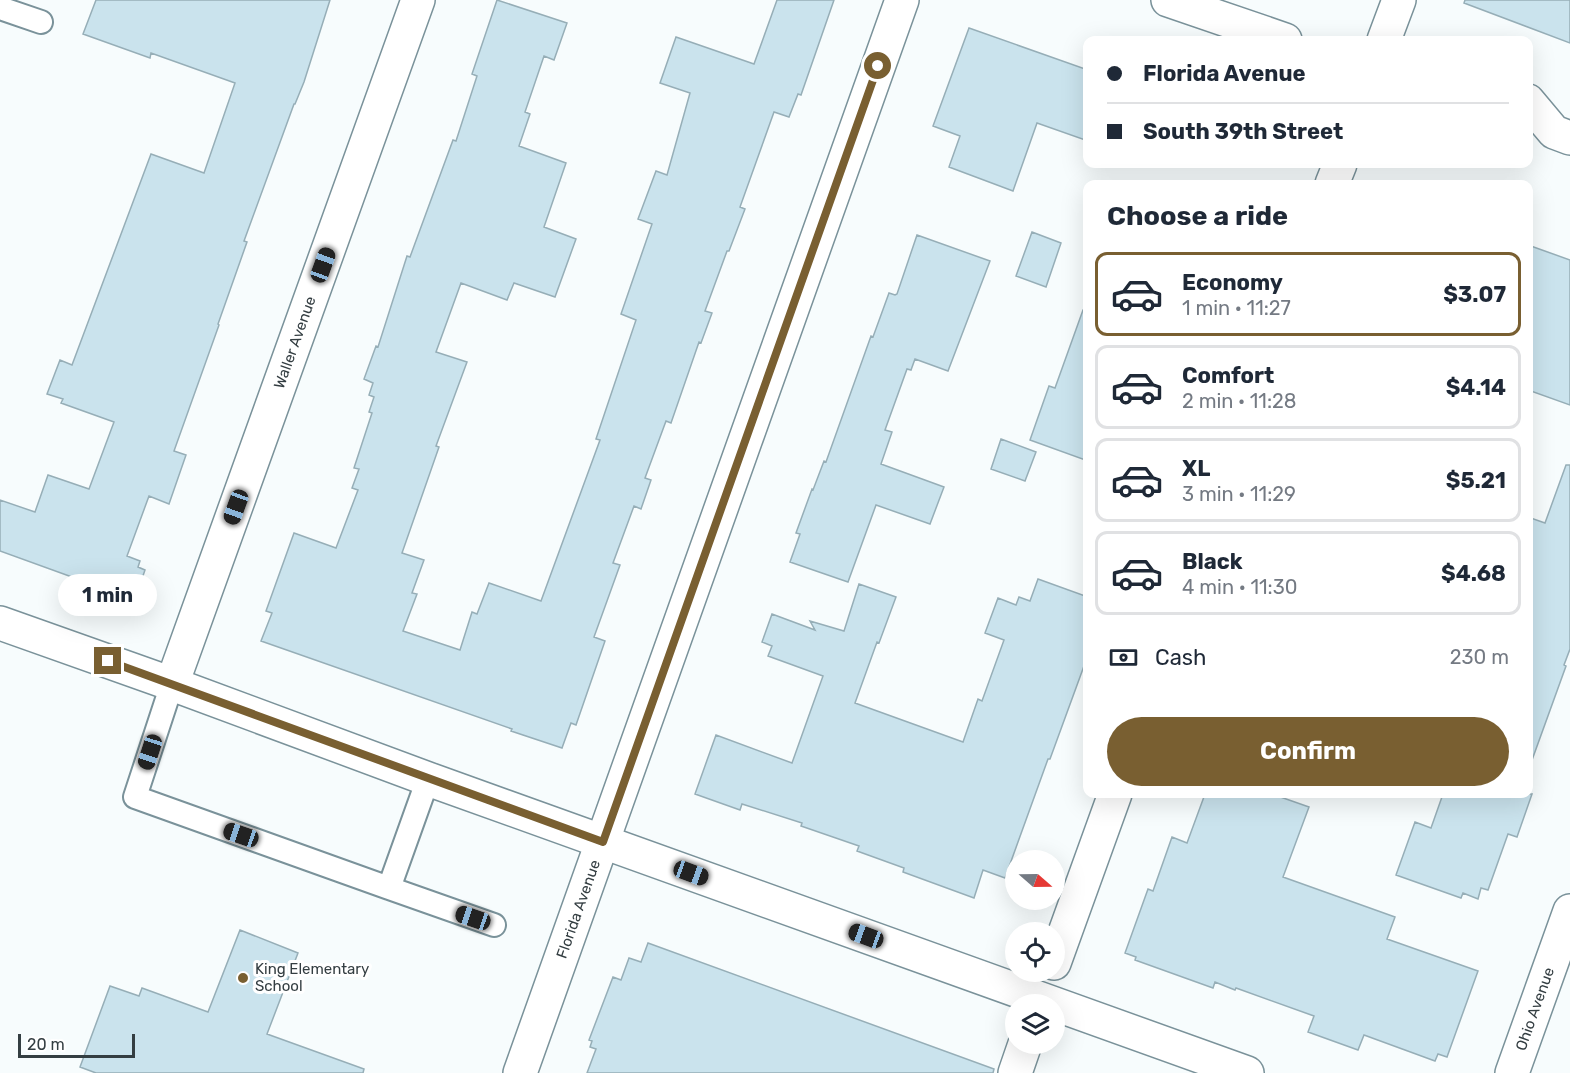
<!DOCTYPE html>
<html lang="en">
<head>
<meta charset="utf-8">
<style>
	body { margin:0; font-family:Rubik,sans-serif; background:#f6f6f7; color:#1f2937; height:100vh; display:flex; flex-direction:column; font-size:22px; white-space:nowrap }
	* { box-sizing:border-box; margin:0 }
	p { font-size:20px; color:#747a83 }
	.icon { flex:none; width:33px; height:33px; fill:none; stroke:currentColor; stroke-width:2; stroke-linecap:round; stroke-linejoin:round }
	.map { position:relative; flex:1; overflow:hidden }
	.details { position:absolute; left:1083px; top:180px; width:450px; height:618px; display:flex; flex-direction:column; background:#fff; border-radius:12px; box-shadow:0 6px 24px #0002 }
	.details>* { flex:none }
	.guide { position:absolute; left:1083px; top:36px; width:450px; height:132px; border-radius:12px; box-shadow:0 6px 24px #0002; display:grid; align-content:center; height:132px; padding:0 24px; background:#fff }
	.needle { width:39px; rotate:110deg }
	.tools { position:absolute; left:1005px; top:850px; display:grid; gap:12px }
	.tools a { display:grid; place-items:center; width:60px; height:60px; border-radius:50%; background:#fff; box-shadow:0 6px 24px #0002; font-size:30px }
	.scale { position:absolute; left:18px; bottom:15px; width:117px; box-sizing:border-box; padding-left:6px; border:3px solid #343e42; border-top:0; font-size:16px; line-height:21px; white-space:nowrap; color:#343e42; -webkit-text-stroke:4px #fff; paint-order:stroke }
	.end { position:absolute; width:27px; height:27px; margin:-14px; border:8px solid #795f31; background:#fff; box-shadow:0 0 0 3px #fff }
	.from { border-radius:50% }
	.bubble { position:absolute; height:42px; border-radius:21px; background:#fff; box-shadow:0 6px 24px #0002; font-size:20px; font-weight:700; line-height:42px; text-align:center }
	.car { position:absolute; width:18px; height:36px; margin:-18px -9px; border-radius:8px; box-shadow:0 0 4px 2px #0007; background:linear-gradient(#222 24%,#8ab4d8 0 40%,#222 0 76%,#8ab4d8 0 86%,#222 0) }
	.guide b { display:flex; align-items:center; gap:21px; height:57px; font-size:22px }
	.guide b+b { border-top:2px solid #e0e1e3 }
	.guide i { width:15px; height:15px; background:#1f2937 }
	ul { padding:0; list-style:none }
	li { display:flex; align-items:center; gap:18px; height:84px; margin:0 12px 9px; padding:0 12px; border:3px solid #e0e1e3; border-radius:12px }
	li div { flex:1 }
	li b { display:block; font-size:22px }
	li em { font-style:normal; font-weight:700 }
	li.current { border-color:#795f31 }
	li>.icon { width:54px; height:54px; stroke-width:1.5 }
	h2 { padding:0 24px; font-size:27px; line-height:72px }
	.pay { display:flex; align-items:center; gap:15px; height:66px; padding:0 24px; font-size:22px }
	.pay p { margin-inline-start:auto }
	.button { display:flex; gap:12px; margin-top:auto; padding:12px 24px }
	.button a { flex:1; height:69px; border-radius:36px; background:#795f31; color:#fff; font-size:24px; font-weight:700; line-height:69px; text-align:center }
	.map>svg:first-child { display:block }
	.building { fill:#cae3ed; stroke:#96aeb7; stroke-width:1.5 }
	.lines { fill:none; stroke-linecap:round; stroke-linejoin:round }
	.lane-casing { stroke:#7a929a; stroke-width:26 }
	.street-casing { stroke:#7a929a; stroke-width:36 }
	.secondary-casing { stroke:#7a929a; stroke-width:36 }
	.lane { stroke:#fff; stroke-width:22 }
	.street { stroke:#fff; stroke-width:33 }
	.secondary { stroke:#fff; stroke-width:33 }
	.route { stroke:#795f31; stroke-width:8 }
	.poi-dot { fill:#795f31; stroke:#fff; stroke-width:2 }
	.labels { text-anchor:middle; stroke-width:6; stroke-linejoin:round; paint-order:stroke }
	.street-label { font-size:15px; fill:#343e42; stroke:#fff }
	.poi-label { font-size:15px; fill:#343e42; stroke:#fff; text-anchor:start }
</style>
</head>
<body>
<div class="map">
<svg width="1570" height="1073" viewBox="0 0 1570 1073">
	<rect width="100%" height="100%" fill="#f7fcfd"/>
	<path class="building" d="M96 0H330L304 82 295 104H294L244 241 247 242 218 324 219 325 174 451 186 455 169 504 149 496 127 556 140 561 138 567 145 570 130 614 77 596 83 581 0 551V500L35 512 48 475 89 489 114 422 61 403 63 399 47 394 60 360 72 365 151 154 204 173 235 83 151 53 150 58 83 34Z
		M497 0 567 23 554 60 544 56 525 112 530 114 519 146 566 163 544 227 576 239 555 297 514 283 507 300 461 283 436 352 467 362 436 446 439 447 402 553 424 560 412 593 417 594 403 631 460 650 472 612 477 614 489 583 541 601 600 440 596 439 636 320 621 314 652 224 638 219 656 171 667 175 690 93 660 83 676 37 754 64 777 0H834L801 95 798 94 789 117 774 112 740 207 745 209 729 251H727L705 311 712 313 701 343 699 342 671 423 666 421 645 478 651 480 641 509 634 506 613 563 620 565 594 637 605 641 576 725 571 723 562 748 511 731 512 729 261 641 272 613 266 611 294 533 336 548 358 490 352 488 359 469 354 468 372 413 369 412 374 397 369 395 373 383 364 379 376 346 378 347 407 256 410 257 453 140 456 141 477 76 472 74Z
		M1465 0H1570V43L1464 3Z
		M969 28 1088 70V141L1037 123 1013 191 949 167 960 136 933 126Z
		M1032 232 1061 243 1046 287 1016 276Z
		M917 235 990 261 948 371 915 359 911 370 907 369 885 430 892 432 881 464 944 487 930 524 876 505 848 582 790 562 800 534 796 533 812 489 813 490 824 461 826 462 871 336 873 337 889 293 895 295 897 294Z
		M1528 245 1570 260V405L1528 390Z
		M1083 310H1088V461L1030 440 1049 386 1055 388Z
		M1001 439 1036 452 1025 481 991 469Z
		M1566 465H1570V649L1564 665 1566 666 1532 760 1528 759V517L1545 523Z
		M1038 579 1088 597V655L1050 759H1048L1005 878 983 870 974 898 903 872 904 868 857 851 859 846 801 826 802 823 742 804 740 810 695 794 716 735 792 763 823 676 768 656 772 646 762 642 772 614 815 630 810 621 844 631 859 584 896 597 879 643 877 642 855 703 963 742 978 699 982 701 1004 640 985 633 998 598 1016 605 1019 597 1030 601Z
		M1205 794H1272L1309 807 1283 877 1395 917 1387 939 1478 971 1447 1057 1438 1054 1435 1061 1364 1035 1358 1050 1308 1032 1314 1016 1236 988 1235 990 1215 982 1213 988 1135 960 1136 957 1125 953 1148 889 1153 891 1172 837 1187 843Z
		M1443 794H1532L1517 837 1508 834 1488 890 1481 888 1478 899 1463 893 1461 898 1396 875 1415 822 1431 828Z
		M240 930 298 953 267 1034 364 1069 363 1073H96L80 1067 110 986 139 996 142 988 208 1012Z
		M648 943 994 1069 993 1073H587L596 1049 590 1047 592 1041 589 1040 613 977 621 980 629 958 641 962Z"/>
	<g class="lines">
		<g class="lane-casing">
			<path id="lane" d="M0 8 41 22
				M172 684 135 797 389 888
				M428 779 389 888 494 925"/>
		</g>
		<g class="street-casing">
			<g id="street">
				<path d="M1384 40 1399 0"/>
				<path d="M1332 184 1340 164"/>
				<path d="M0 623 172 684 428 779 1247 1073"/>
				<path id="s1" d="M172 684 418 0"/>
				<path d="M1054 963 1115 794"/>
				<path id="s2" d="M520 1073 902 0"/>
				<path d="M1015 1073 1025 1044"/>
				<path id="s3" d="M1512 1073 1570 911"/>
			</g>
		</g>
		<g class="secondary-casing">
			<path id="secondary" d="M1168 0 1285 40
				M1528 101 1554 132 1570 138"/>
		</g>
		<use href="#lane" class="lane"/>
		<use href="#street" class="street"/>
		<use href="#secondary" class="secondary"/>
	</g>
	<g class="lines">
		<path class="route" d="M108 661 603 842 878 66"/>
	</g>
	<circle class="poi-dot" cx="243" cy="978" r="6"/>
	<g class="labels">
		<g class="street-label">
			<text dy="5" stroke="none"><textPath href="#s1" startOffset="363">Waller Avenue</textPath></text>
			<text dy="5" stroke="none"><textPath href="#s2" startOffset="174">Florida Avenue</textPath></text>
			<text dy="5" stroke="none"><textPath href="#s3" startOffset="68">Ohio Avenue</textPath></text>
		</g>
		<g class="poi-label">
			<text x="255" y="974">King Elementary<tspan x="255" dy="17">School</tspan></text>
		</g>
	</g>
</svg>
<div class="tools">
<a><svg class="needle" viewBox="-14 -14 28 28"><path d="M0-13l5 13h-10z" fill="#e53935"/><path d="M0 13l5-13h-10z" fill="#747a83"/></svg></a>
<a><svg class="icon" aria-label="locate" viewBox="0 0 24 24"><circle cx="12" cy="12" r="6"/><path d="M12 2v4M12 18v4M2 12h4M18 12h4"/></svg></a>
<a><svg class="icon" aria-label="layers" viewBox="0 0 24 24"><path d="M12 4l9 5-9 5-9-5zM3 14l9 5 9-5"/></svg></a>
</div>
<div class="scale">20 m</div>
<i class="end from" style="left:878px;top:66px"></i>
<i class="end" style="left:108px;top:661px"></i>
<div class="bubble" style="left:58px;top:574px;width:99px">1 min</div>
<i class="car" style="left:323px;top:265px;rotate:20deg"></i>
<i class="car" style="left:236px;top:507px;rotate:200deg"></i>
<i class="car" style="left:150px;top:752px;rotate:198deg"></i>
<i class="car" style="left:241px;top:835px;rotate:289deg"></i>
<i class="car" style="left:691px;top:873px;rotate:110deg"></i>
<i class="car" style="left:473px;top:918px;rotate:289deg"></i>
<i class="car" style="left:866px;top:936px;rotate:290deg"></i>
<div class="guide">
<b><i class="from"></i>Florida Avenue</b>
<b><i></i>South 39th Street</b>
</div>
<section class="details">
<h2>Choose a ride</h2>
<ul>
<li class="current"><svg class="icon" aria-label="car" viewBox="0 0 24 24"><path d="M5 17H2v-5l4-1 3-4h7l3 4 3 1v5h-3M9 17h6M6 11h13"/><circle cx="7" cy="17" r="2"/><circle cx="17" cy="17" r="2"/></svg><div><b>Economy</b><p>1 min · 11:27</p></div><em>$3.07</em></li>
<li><svg class="icon" aria-label="car" viewBox="0 0 24 24"><path d="M5 17H2v-5l4-1 3-4h7l3 4 3 1v5h-3M9 17h6M6 11h13"/><circle cx="7" cy="17" r="2"/><circle cx="17" cy="17" r="2"/></svg><div><b>Comfort</b><p>2 min · 11:28</p></div><em>$4.14</em></li>
<li><svg class="icon" aria-label="car" viewBox="0 0 24 24"><path d="M5 17H2v-5l4-1 3-4h7l3 4 3 1v5h-3M9 17h6M6 11h13"/><circle cx="7" cy="17" r="2"/><circle cx="17" cy="17" r="2"/></svg><div><b>XL</b><p>3 min · 11:29</p></div><em>$5.21</em></li>
<li><svg class="icon" aria-label="car" viewBox="0 0 24 24"><path d="M5 17H2v-5l4-1 3-4h7l3 4 3 1v5h-3M9 17h6M6 11h13"/><circle cx="7" cy="17" r="2"/><circle cx="17" cy="17" r="2"/></svg><div><b>Black</b><p>4 min · 11:30</p></div><em>$4.68</em></li>
</ul>
<div class="pay"><svg class="icon" aria-label="cash" viewBox="0 0 24 24"><path d="M3 7h18v10H3z"/><circle cx="12" cy="12" r="2"/></svg>Cash<p>230 m</p></div>
<div class="button"><a>Confirm</a></div>
</section>
</div>
</body>
</html>
